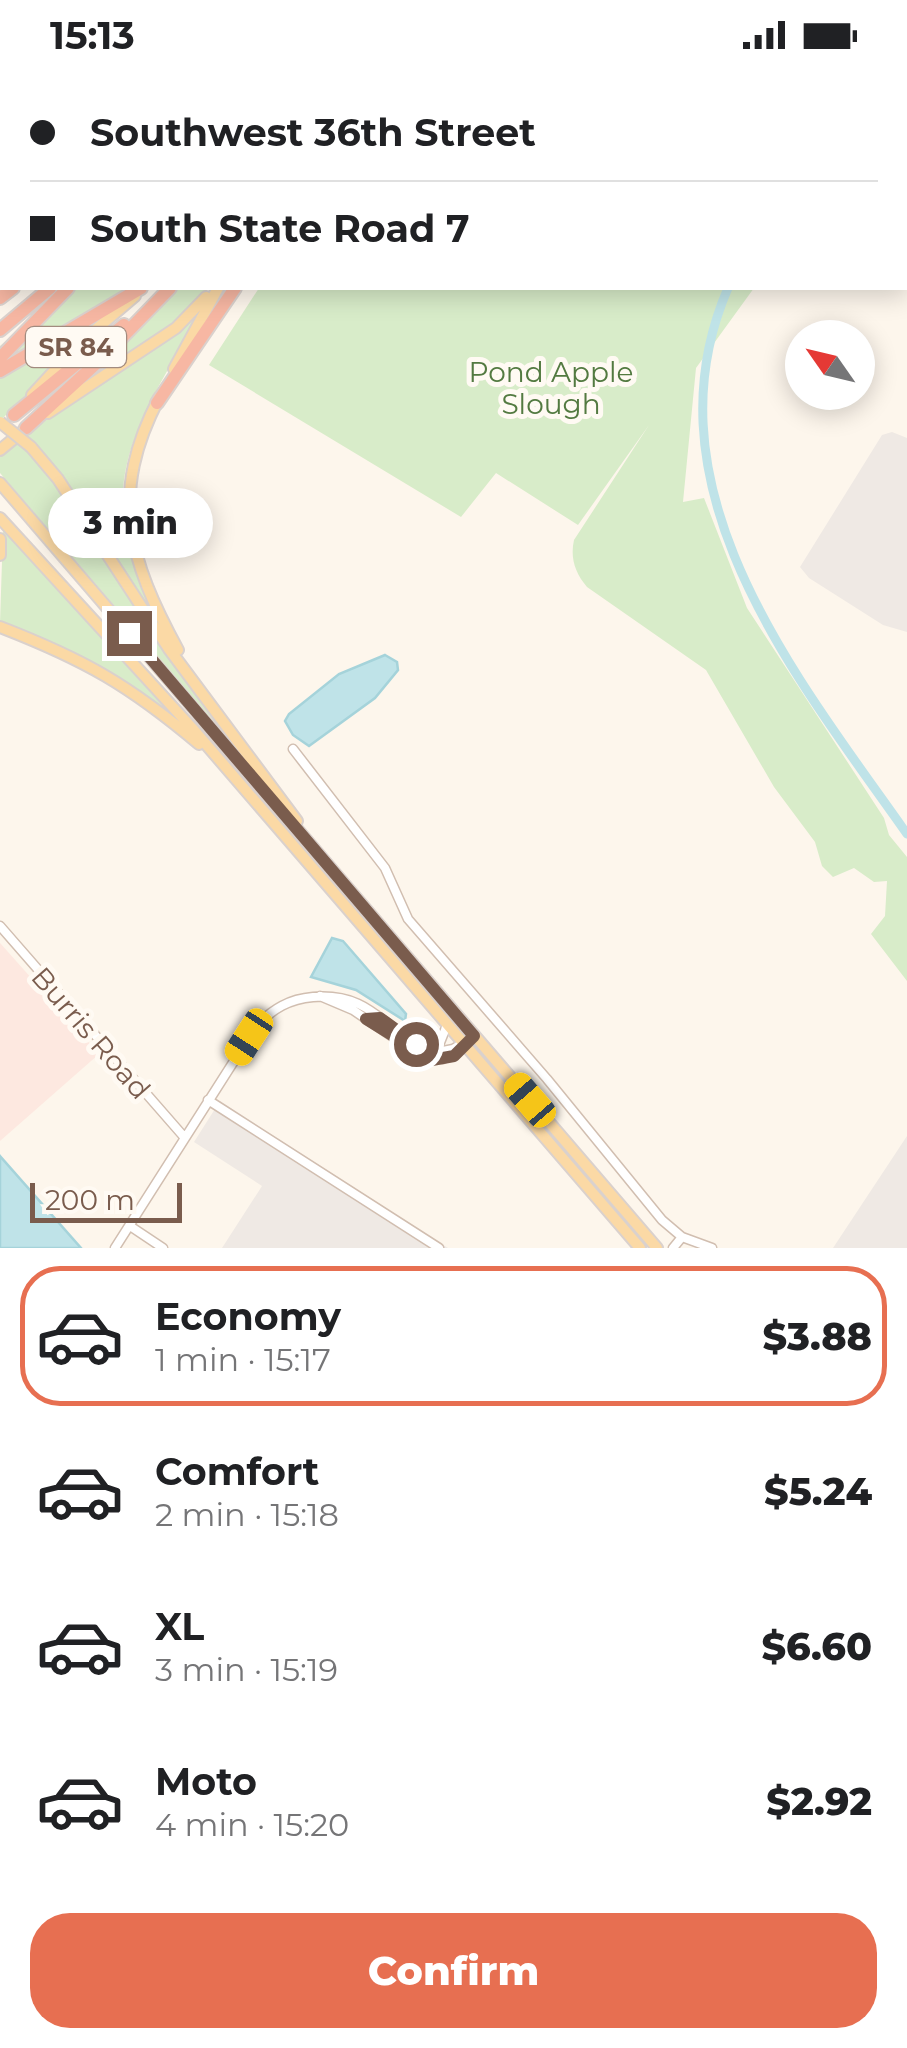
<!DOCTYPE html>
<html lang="en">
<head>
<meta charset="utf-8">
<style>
	body { margin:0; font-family:Montserrat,sans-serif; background:#f2f2f2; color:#202124; height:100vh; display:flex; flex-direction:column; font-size:38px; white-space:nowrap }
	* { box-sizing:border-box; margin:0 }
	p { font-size:32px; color:#757577 }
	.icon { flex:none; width:55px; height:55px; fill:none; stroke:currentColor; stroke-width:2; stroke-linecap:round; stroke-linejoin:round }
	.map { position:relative; height:1178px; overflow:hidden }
	.details { display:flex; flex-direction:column; background:#fff; flex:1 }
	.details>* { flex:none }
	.top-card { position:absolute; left:0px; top:0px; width:908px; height:220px; box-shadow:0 5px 25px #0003; display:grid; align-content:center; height:220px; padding:0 30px; background:#fff }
	.needle { width:65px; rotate:304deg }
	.controls { position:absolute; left:785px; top:250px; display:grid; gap:20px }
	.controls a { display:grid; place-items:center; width:90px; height:90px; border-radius:50%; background:#fff; box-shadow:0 5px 25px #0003; font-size:50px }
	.scale { position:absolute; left:30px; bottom:25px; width:152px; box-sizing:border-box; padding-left:10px; border:5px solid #7a5c4d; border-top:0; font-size:28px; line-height:35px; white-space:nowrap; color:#7a5c4d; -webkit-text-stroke:8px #fffaf3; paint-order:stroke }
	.end { position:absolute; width:45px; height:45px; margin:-22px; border:12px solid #7a5c4d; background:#fff; box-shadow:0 0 0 5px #fff }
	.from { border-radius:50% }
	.bubble { position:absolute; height:70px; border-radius:35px; background:#fff; box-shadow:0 5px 25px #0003; font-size:32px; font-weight:800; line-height:70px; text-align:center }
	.car { position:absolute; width:30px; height:60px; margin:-30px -15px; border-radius:12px; box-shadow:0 0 8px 2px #0007; background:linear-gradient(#f5c518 24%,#345 0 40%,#f5c518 0 76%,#345 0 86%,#f5c518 0) }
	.top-card b { display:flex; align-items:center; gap:35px; height:95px; font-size:38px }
	.top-card b+b { border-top:2px solid #e0e0e0 }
	.top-card i { width:25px; height:25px; background:#202124 }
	ul { padding:18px 0 0; list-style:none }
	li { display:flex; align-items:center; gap:30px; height:140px; margin:0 20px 15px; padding:0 10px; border:5px solid transparent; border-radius:40px }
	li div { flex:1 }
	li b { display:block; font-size:38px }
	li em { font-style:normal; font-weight:800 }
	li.selected { border-color:#e76f51 }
	li>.icon { width:90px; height:90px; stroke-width:1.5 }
	.action { display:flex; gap:20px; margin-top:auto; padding:20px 30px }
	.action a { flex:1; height:115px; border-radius:40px; background:#e76f51; color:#fff; font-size:40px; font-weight:800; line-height:115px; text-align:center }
	.status { display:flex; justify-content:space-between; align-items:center; height:70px; padding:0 50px; background:#fff; direction:ltr }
	.status svg { height:28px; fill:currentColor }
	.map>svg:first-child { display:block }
	.commercial { fill:#fde8e0 }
	.industrial { fill:#efe9e4 }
	.green { fill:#d8ecc9 }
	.water { fill:#bfe3e8; stroke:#a5d3da; stroke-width:2.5 }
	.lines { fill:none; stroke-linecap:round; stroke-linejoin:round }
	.river { stroke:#bfe3e8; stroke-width:9 }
	.minor-casing { stroke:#d1beb0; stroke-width:11 }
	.major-casing { stroke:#dad1cd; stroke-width:14 }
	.highway-casing { stroke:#dad1cd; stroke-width:16 }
	.minor { stroke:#fff; stroke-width:8 }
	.major { stroke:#fbd9a5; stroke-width:10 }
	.highway { stroke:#f7b7a3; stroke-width:12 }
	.major-bridge-casing { stroke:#dad1cd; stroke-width:14; stroke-linecap:butt }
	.major-bridge { stroke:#fbd9a5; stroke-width:10 }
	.route { stroke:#7a5c4d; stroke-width:12 }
	.labels { text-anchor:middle; stroke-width:10; stroke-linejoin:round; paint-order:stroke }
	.shield { fill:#fffaf3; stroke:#a28b7f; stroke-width:2.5 }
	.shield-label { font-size:25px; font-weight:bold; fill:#7a5c4d }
	.park-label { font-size:28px; fill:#537a41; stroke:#fffaf3 }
	.street-label { font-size:28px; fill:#7a5c4d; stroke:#fffaf3 }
</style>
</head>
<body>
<div class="status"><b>15:13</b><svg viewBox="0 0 49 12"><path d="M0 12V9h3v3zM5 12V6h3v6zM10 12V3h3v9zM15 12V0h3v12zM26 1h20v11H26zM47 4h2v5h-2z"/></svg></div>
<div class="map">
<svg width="907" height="1178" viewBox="0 0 907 1178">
	<rect width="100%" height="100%" fill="#fdf6ec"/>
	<path class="commercial" d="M0 873 99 984 0 1071Z"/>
	<path class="industrial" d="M892 362 907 368V562L883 555 809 508 800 497 882 365Z
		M220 1031 448 1178H222L262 1116 194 1072Z
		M907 1066V1178H833Z"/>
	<path class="green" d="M342 0H907V21L905 2Z
		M70 218H136L0 297V276Z
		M175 218H209L185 246 91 310Z
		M259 218H754L696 298 683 432 704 428 747 538 884 748 889 765 907 787V911L871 864 885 846 887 811 874 812 854 798 833 807 822 796 815 772 774 717 706 600 587 517C575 503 570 488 574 470L649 355 578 455 496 403 461 447 209 295Z
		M207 232C173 296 108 380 126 455 135 492 153 529 166 566L57 398 26 365Z
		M108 242 0 351V307Z
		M18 372 54 411 247 690 0 403V386Z
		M3 460 172 646 107 600 0 553Z"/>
	<path class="water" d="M385 585 397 592 398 600 375 628 309 676 293 665 285 651 289 644 339 604Z
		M332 868 343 871 406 944 405 951 356 920 311 907Z
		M0 1086 81 1178H0Z"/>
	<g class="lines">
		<path class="river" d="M819 2 820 0
			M728 218C641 419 798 609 907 764"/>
		<g class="minor-casing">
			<path id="minor" d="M293 679 385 798 408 849 547 1009 662 1150 682 1167 673 1178
				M0 856 185 1068
				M320 926 353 940 421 986 443 989 468 975
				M426 977 439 975 447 955
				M208 1030 439 1178
				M130 1156 163 1178
				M682 1167 712 1178
				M115 1178 257 955C273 939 289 929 313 927 373 922 384 962 433 983L453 979 475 966"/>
		</g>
		<g class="major-casing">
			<path id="major" d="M108 2 111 0
				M178 2 179 0
				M187 2 189 0
				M236 2V0
				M0 142 2 140
				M0 194 2 192
				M174 299 218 218
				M32 325 80 273 135 226
				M159 328C109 424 128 488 178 580
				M48 343 176 258 206 227
				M31 377 58 409 169 579 297 751
				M0 380 22 362
				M0 413 657 1178
				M0 448 192 658 640 1178
				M0 469V485
				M0 557C85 590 129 615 199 674"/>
		</g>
		<g class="highway-casing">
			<path id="highway" d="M139 2 142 0
				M219 2 222 0
				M249 2 251 0
				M315 2 316 0
				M0 109 2 107
				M0 120 2 118
				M0 228 13 218
				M0 260 50 218
				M0 288 68 218
				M0 301 141 218
				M157 333 235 218
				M14 345 124 255
				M26 358 104 286 170 218"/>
		</g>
		<use href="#minor" class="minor"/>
		<use href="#major" class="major"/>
		<use href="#highway" class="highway"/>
		<g class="major-bridge-casing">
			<path id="major-bridge" d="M0 352 31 377"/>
		</g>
		<use href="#major-bridge" class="major-bridge"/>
	</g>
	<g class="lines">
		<path class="route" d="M129 563 474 966 454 986 432 990 366 949 380 948 416 974"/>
	</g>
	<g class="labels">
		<rect class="shield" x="26" y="257" width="100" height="40" rx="8"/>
		<g class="shield-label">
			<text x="76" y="286">SR 84</text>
		</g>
		<g class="park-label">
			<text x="551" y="312">Pond Apple<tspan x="551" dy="32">Slough</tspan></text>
		</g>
		<g class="street-label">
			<text transform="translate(91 963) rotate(49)" y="10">Burris Road</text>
		</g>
	</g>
</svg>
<div class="controls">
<a><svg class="needle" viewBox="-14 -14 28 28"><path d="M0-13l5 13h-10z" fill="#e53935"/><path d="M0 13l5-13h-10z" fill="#757577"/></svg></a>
</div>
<div class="scale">200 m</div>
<i class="end from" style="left:416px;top:974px"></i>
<i class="end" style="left:129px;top:563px"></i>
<div class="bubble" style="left:48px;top:418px;width:165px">3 min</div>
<i class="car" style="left:249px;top:967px;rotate:213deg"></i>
<i class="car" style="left:530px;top:1030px;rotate:319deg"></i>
<div class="top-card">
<b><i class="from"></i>Southwest 36th Street</b>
<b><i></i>South State Road 7</b>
</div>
</div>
<section class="details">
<ul>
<li class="selected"><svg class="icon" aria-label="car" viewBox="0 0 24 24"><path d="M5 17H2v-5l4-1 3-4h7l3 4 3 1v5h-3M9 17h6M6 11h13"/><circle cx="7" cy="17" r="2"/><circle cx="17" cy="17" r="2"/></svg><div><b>Economy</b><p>1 min · 15:17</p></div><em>$3.88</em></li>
<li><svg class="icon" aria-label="car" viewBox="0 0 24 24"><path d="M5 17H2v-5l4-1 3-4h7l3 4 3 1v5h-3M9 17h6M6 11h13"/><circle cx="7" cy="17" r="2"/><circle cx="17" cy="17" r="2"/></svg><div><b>Comfort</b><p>2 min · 15:18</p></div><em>$5.24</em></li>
<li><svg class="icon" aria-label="car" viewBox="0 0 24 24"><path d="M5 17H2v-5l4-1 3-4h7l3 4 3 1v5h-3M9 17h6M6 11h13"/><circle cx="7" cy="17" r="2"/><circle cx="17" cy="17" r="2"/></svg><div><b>XL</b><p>3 min · 15:19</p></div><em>$6.60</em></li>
<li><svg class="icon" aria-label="car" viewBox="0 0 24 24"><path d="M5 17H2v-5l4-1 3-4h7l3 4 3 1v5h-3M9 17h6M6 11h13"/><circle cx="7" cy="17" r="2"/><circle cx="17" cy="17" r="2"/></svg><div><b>Moto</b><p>4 min · 15:20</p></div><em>$2.92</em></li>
</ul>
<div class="action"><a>Confirm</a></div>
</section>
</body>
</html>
